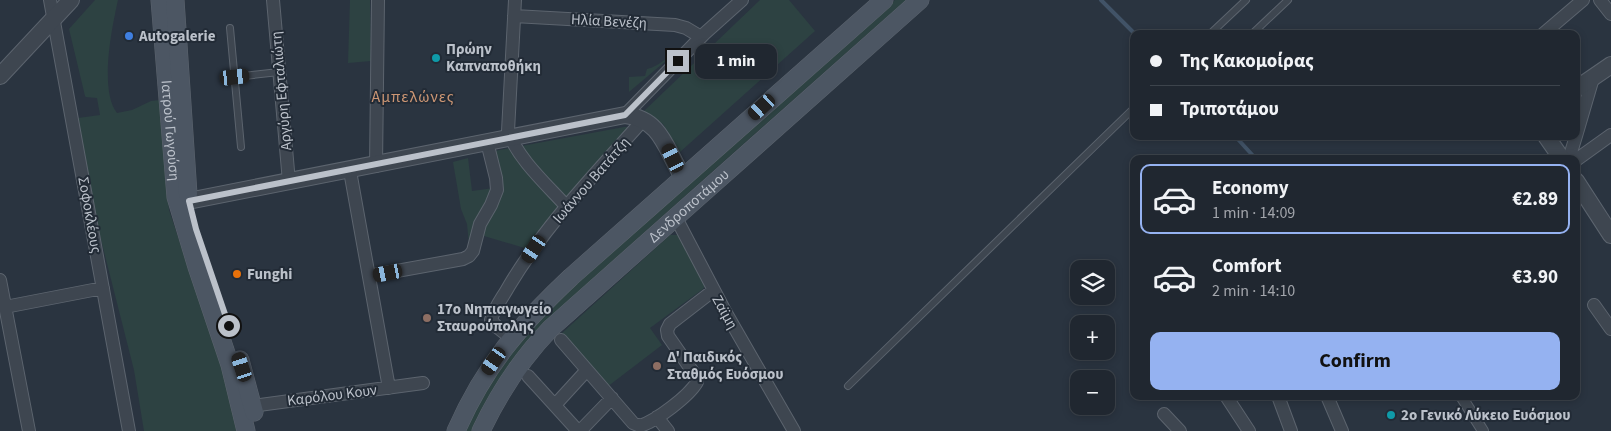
<!DOCTYPE html>
<html lang="en">
<head>
<meta charset="utf-8">
<style>
	body { margin:0; font-family:"Source Sans 3",sans-serif; background:#2d333c; color:#f1f3f6; height:100vh; display:flex; flex-direction:column; font-size:19px; white-space:nowrap }
	* { box-sizing:border-box; margin:0 }
	p { font-size:16px; color:#a2a5ab }
	.icon { flex:none; width:28px; height:28px; fill:none; stroke:currentColor; stroke-width:2; stroke-linecap:round; stroke-linejoin:round }
	.map { position:relative; flex:1; overflow:hidden }
	.sheet { position:absolute; left:1130px; top:155px; width:450px; height:245px; display:flex; flex-direction:column; background:#202730; border-radius:10px; box-shadow:0 2px 8px #0003,0 0 0 1px #3d444c }
	.sheet>* { flex:none }
	.hud { position:absolute; left:1130px; top:30px; width:450px; height:110px; border-radius:10px; box-shadow:0 2px 8px #0003,0 0 0 1px #3d444c; display:grid; align-content:center; height:110px; padding:0 20px; background:#202730 }
	.fabs { position:absolute; left:1070px; top:260px; display:grid; gap:10px }
	.fabs a { display:grid; place-items:center; width:45px; height:45px; border-radius:10px; background:#202730; box-shadow:0 2px 8px #0003,0 0 0 1px #3d444c; font-size:25px }
	.end { position:absolute; width:22px; height:22px; margin:-11px; border:6px solid #bbc1ca; background:#111; box-shadow:0 0 0 2px #111 }
	.from { border-radius:50% }
	.bubble { position:absolute; height:35px; border-radius:10px; background:#202730; box-shadow:0 2px 8px #0003,0 0 0 1px #3d444c; font-size:16px; font-weight:700; line-height:35px; text-align:center }
	.car { position:absolute; width:15px; height:30px; margin:-15px -8px; border-radius:6px; box-shadow:0 0 4px 1px #0007; background:linear-gradient(#222 24%,#8ab4d8 0 40%,#222 0 76%,#8ab4d8 0 86%,#222 0) }
	.hud b { display:flex; align-items:center; gap:18px; height:48px; font-size:19px }
	.hud b+b { border-top:1px solid #3d444c }
	.hud i { width:12px; height:12px; background:#f1f3f6 }
	ul { padding:9px 0 0; list-style:none }
	li { display:flex; align-items:center; gap:15px; height:70px; margin:0 10px 8px; padding:0 10px; border:2px solid transparent; border-radius:10px }
	li div { flex:1 }
	li b { display:block; font-size:19px }
	li em { font-style:normal; font-weight:700 }
	li.selected { border-color:#95b2f1 }
	li>.icon { width:45px; height:45px; stroke-width:1.5 }
	.cta { display:flex; gap:10px; margin-top:auto; padding:10px 20px }
	.cta a { flex:1; height:58px; border-radius:10px; background:#95b2f1; color:#111; font-size:20px; font-weight:700; line-height:58px; text-align:center }
	.map>svg:first-child { display:block }
	.green { fill:#2d4242 }
	.lines { fill:none; stroke-linecap:round; stroke-linejoin:round }
	.stream { stroke:#415367; stroke-width:4 }
	.service-casing { stroke:#5c646e; stroke-width:8 }
	.pedestrian-casing { stroke:#5c646e; stroke-width:12 }
	.minor-casing { stroke:#5c646e; stroke-width:14 }
	.tertiary-casing { stroke:#5c646e; stroke-width:18 }
	.secondary-casing { stroke:#5c646e; stroke-width:19 }
	.service { stroke:#3e4650; stroke-width:6 }
	.pedestrian { stroke:#3e4650; stroke-width:10 }
	.minor { stroke:#3e4650; stroke-width:12 }
	.tertiary { stroke:#3e4650; stroke-width:16 }
	.secondary { stroke:#4c5663; stroke-width:18 }
	.route { stroke:#bbc1ca; stroke-width:6 }
	.shop-dot { fill:#3f7fe0; stroke:#222b36; stroke-width:2 }
	.culture-dot { fill:#0f9aa8; stroke:#222b36; stroke-width:2 }
	.food-dot { fill:#e8710a; stroke:#222b36; stroke-width:2 }
	.education-dot { fill:#8d6e63; stroke:#222b36; stroke-width:2 }
	.labels { text-anchor:middle; stroke-width:4; stroke-linejoin:round; paint-order:stroke }
	.street-label { font-size:15px; fill:#bbc1ca; stroke:#222b36 }
	.poi-label { font-size:15px; font-weight:bold; fill:#bbc1ca; stroke:#222b36; text-anchor:start }
	.neighbourhood-label { font-size:16px; letter-spacing:1px; fill:#cc9674; stroke:#222b36 }
</style>
</head>
<body>
<div class="map">
<svg width="1611" height="431" viewBox="0 0 1611 431">
	<rect width="100%" height="100%" fill="#2a3440"/>
	<path class="green" d="M95 0H118C112 27 99 90 117 113L132 110 151 101 160 100 169 210 228 386 239 431H144L134 370 97 224 78 118 100 115 97 98 86 97 85 96 69 29Z
		M350 0H370L371 61 348 63Z
		M760 0H789L815 31 680 152 663 124 644 111Z
		M895 0H906L695 187 547 320 503 374 489 396 472 431H464L470 416 504 360 551 306Z
		M674 54 629 92V77L645 76 647 69C660 66 663 59 674 54Z
		M624 127H631L528 249 484 236 469 244 467 224 461 209 453 162 468 158 472 191 494 188 489 152Z
		M670 235H679L706 284 703 289 650 328 662 345 607 387 561 334Z"/>
	<g class="lines">
		<path class="stream" d="M1101 0 1135 34
			M1235 136 1256 159"/>
		<g class="service-casing">
			<path id="service" d="M230 28 241 147
				M1210 34 1246 0
				M1252 34 1288 0
				M235 77 279 72
				M848 386 1134 108"/>
		</g>
		<g class="pedestrian-casing">
			<path id="pedestrian" d="M1461 396 1483 431"/>
		</g>
		<g class="minor-casing">
			<path id="minor" d="M50 0 129 431
				M273 0 289 182
				M515 0 508 131C517 158 547 185 566 206
				M1600 0 1611 14
				M514 16 675 25 686 28 701 37
				M1543 34 1583 0
				M625 115 704 34 742 0
				M1576 136 1593 78
				M1569 159 1576 136
				M1576 160 1611 135
				M376 166 378 0
				M350 171 389 388
				M675 216 726 313 794 431
				M369 276 463 259 469 256 473 251 480 224 491 205 497 190 496 178 487 142
				M0 280 29 431
				M1594 305 1611 329
				M5 307 103 288
				M511 338 497 327 491 320C494 308 503 297 509 286 546 224 596 173 644 119
				M561 340 633 423 640 426C656 421 689 396 697 382L693 372 668 336 667 330 670 324 714 290
				M528 376 578 431
				M1226 396 1249 431
				M1278 396 1291 431
				M1327 396 1342 431
				M555 405 587 370
				M245 407 423 383
				M1164 414 1180 431
				M657 417 668 431
				M580 431 612 398"/>
		</g>
		<g class="tertiary-casing">
			<path id="tertiary" d="M0 76 71 0
				M1576 89 1611 65
				M1546 136 1562 159
				M1576 181 1611 235
				M178 203 625 115C662 119 666 151 683 177"/>
		</g>
		<g class="secondary-casing">
			<g id="secondary">
				<path id="s1" d="M160 0 176 197 197 267 230 365 246 431"/>
				<path d="M175 0 188 194"/>
				<path d="M240 360 254 412"/>
				<path d="M456 431C485 365 520 325 571 277L884 0"/>
				<path id="s2" d="M481 431C499 393 521 359 551 328L920 0"/>
			</g>
		</g>
		<use href="#service" class="service"/>
		<use href="#pedestrian" class="pedestrian"/>
		<use href="#minor" class="minor"/>
		<use href="#tertiary" class="tertiary"/>
		<use href="#secondary" class="secondary"/>
	</g>
	<g class="lines">
		<path class="route" d="M229 326 196 229 189 201 625 115 678 61"/>
	</g>
	<circle class="shop-dot" cx="129" cy="36" r="5"/>
	<g class="culture-dot">
		<circle cx="436" cy="58" r="5"/>
		<circle cx="1391" cy="415" r="5"/>
	</g>
	<circle class="food-dot" cx="237" cy="274" r="5"/>
	<g class="education-dot">
		<circle cx="427" cy="318" r="5"/>
		<circle cx="657" cy="366" r="5"/>
	</g>
	<g class="labels">
		<g class="street-label">
			<text transform="translate(609 21) rotate(3)" y="5">Ηλία Βενέζη</text>
			<text transform="translate(281 91) rotate(-95)" y="5">Αργύρη Εφταλιώτη</text>
			<text dy="5" stroke="none"><textPath href="#s1" startOffset="131">Ιατρού Γωγούση</textPath></text>
			<text transform="translate(591 180) rotate(-49)" y="5">Ιωάννου Βατάτζη</text>
			<text dy="5" stroke="none"><textPath href="#s2" startOffset="309">Δενδροποτάμου</textPath></text>
			<text transform="translate(90 215) rotate(80)" y="5">Σοφοκλέους</text>
			<text transform="translate(725 312) rotate(61)" y="5">Ζαϊμη</text>
			<text transform="translate(332 395) rotate(-7)" y="5">Καρόλου Κουν</text>
		</g>
		<g class="poi-label">
			<text x="139" y="41">Autogalerie</text>
			<text x="446" y="54">Πρώην<tspan x="446" dy="17">Καπναποθήκη</tspan></text>
			<text x="247" y="279">Funghi</text>
			<text x="437" y="314">17ο Νηπιαγωγείο<tspan x="437" dy="17">Σταυρούπολης</tspan></text>
			<text x="667" y="362">Δ' Παιδικός<tspan x="667" dy="17">Σταθμός Ευόσμου</tspan></text>
			<text x="1401" y="420">2ο Γενικό Λύκειο Ευόσμου</text>
		</g>
		<g class="neighbourhood-label">
			<text x="413" y="102">Αμπελώνες</text>
		</g>
	</g>
</svg>
<div class="fabs">
<a><svg class="icon" aria-label="layers" viewBox="0 0 24 24"><path d="M12 4l9 5-9 5-9-5zM3 14l9 5 9-5"/></svg></a>
<a>+</a>
<a>−</a>
</div>
<i class="end from" style="left:229px;top:326px"></i>
<i class="end" style="left:678px;top:61px"></i>
<div class="bubble" style="left:695px;top:44px;width:82px">1 min</div>
<i class="car" style="left:235px;top:77px;rotate:84deg"></i>
<i class="car" style="left:762px;top:107px;rotate:228deg"></i>
<i class="car" style="left:673px;top:158px;rotate:334deg"></i>
<i class="car" style="left:534px;top:249px;rotate:214deg"></i>
<i class="car" style="left:388px;top:273px;rotate:259deg"></i>
<i class="car" style="left:494px;top:361px;rotate:215deg"></i>
<i class="car" style="left:242px;top:367px;rotate:342deg"></i>
<div class="hud">
<b><i class="from"></i>Της Κακομοίρας</b>
<b><i></i>Τριποτάμου</b>
</div>
<section class="sheet">
<ul>
<li class="selected"><svg class="icon" aria-label="car" viewBox="0 0 24 24"><path d="M5 17H2v-5l4-1 3-4h7l3 4 3 1v5h-3M9 17h6M6 11h13"/><circle cx="7" cy="17" r="2"/><circle cx="17" cy="17" r="2"/></svg><div><b>Economy</b><p>1 min · 14:09</p></div><em>€2.89</em></li>
<li><svg class="icon" aria-label="car" viewBox="0 0 24 24"><path d="M5 17H2v-5l4-1 3-4h7l3 4 3 1v5h-3M9 17h6M6 11h13"/><circle cx="7" cy="17" r="2"/><circle cx="17" cy="17" r="2"/></svg><div><b>Comfort</b><p>2 min · 14:10</p></div><em>€3.90</em></li>
</ul>
<div class="cta"><a>Confirm</a></div>
</section>
</div>
</body>
</html>
